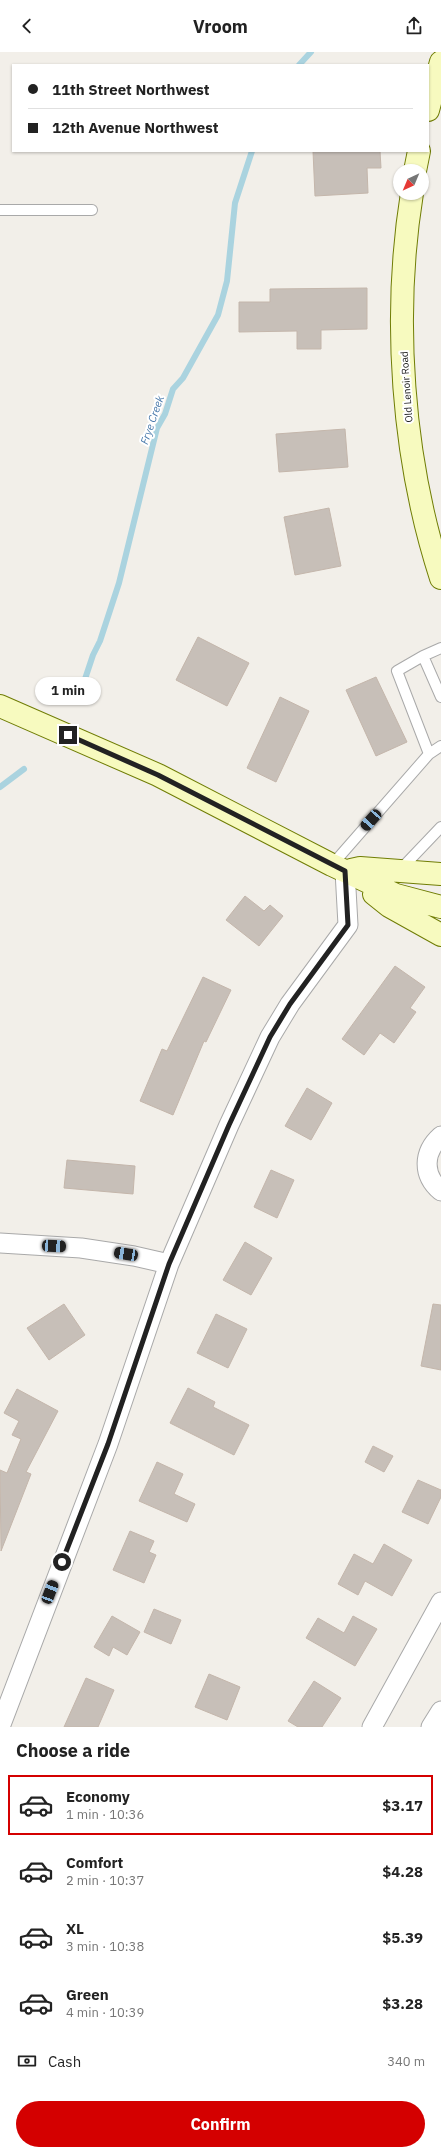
<!DOCTYPE html>
<html lang="en">
<head>
<meta charset="utf-8">
<style>
	body { margin:0; font-family:"IBM Plex Sans",sans-serif; background:#f6f6f6; color:#222; height:100vh; display:flex; flex-direction:column; font-size:15px; white-space:nowrap }
	* { box-sizing:border-box; margin:0 }
	p { font-size:13px; color:#767676 }
	.icon { flex:none; width:22px; height:22px; fill:none; stroke:currentColor; stroke-width:2; stroke-linecap:round; stroke-linejoin:round }
	.map { position:relative; height:1675px; overflow:hidden }
	.panel { display:flex; flex-direction:column; background:#fff; flex:1 }
	.panel>* { flex:none }
	.top-card { position:absolute; left:12px; top:12px; width:417px; height:88px; border-radius:0px; box-shadow:0 1px 3px #0004; display:grid; align-content:center; height:88px; padding:0 16px; background:#fff }
	.needle { width:26px; rotate:224deg }
	.controls { position:absolute; left:393px; top:112px; display:grid; gap:8px }
	.controls a { display:grid; place-items:center; width:36px; height:36px; border-radius:50%; background:#fff; box-shadow:0 1px 3px #0004; font-size:20px }
	.end { position:absolute; width:18px; height:18px; margin:-9px; border:5px solid #222; background:#fff; box-shadow:0 0 0 2px #fff }
	.from { border-radius:50% }
	.bubble { position:absolute; height:28px; border-radius:14px; background:#fff; box-shadow:0 1px 3px #0004; font-size:13px; font-weight:700; line-height:28px; text-align:center }
	.car { position:absolute; width:12px; height:24px; margin:-12px -6px; border-radius:5px; box-shadow:0 0 3px 1px #0007; background:linear-gradient(#222 24%,#8ab4d8 0 40%,#222 0 76%,#8ab4d8 0 86%,#222 0) }
	.top-card b { display:flex; align-items:center; gap:14px; height:38px; font-size:15px }
	.top-card b+b { border-top:1px solid #e0e0e0 }
	.top-card i { width:10px; height:10px; background:#222 }
	ul { padding:0; list-style:none }
	li { display:flex; align-items:center; gap:12px; height:60px; margin:0 8px 6px; padding:0 8px; border:2px solid transparent; border-radius:0px }
	li div { flex:1 }
	li b { display:block; font-size:15px }
	li em { font-style:normal; font-weight:700 }
	li.on { border-color:#d40000 }
	li>.icon { width:36px; height:36px; stroke-width:1.5 }
	h2 { padding:0 16px; font-size:18px; line-height:48px }
	.pay { display:flex; align-items:center; gap:10px; height:44px; padding:0 16px; font-size:15px }
	.pay p { margin-inline-start:auto }
	.primary-button { display:flex; gap:8px; margin-top:auto; padding:8px 16px }
	.primary-button a { flex:1; height:46px; border-radius:24px; background:#d40000; color:#fff; font-size:16px; font-weight:700; line-height:46px; text-align:center }
	header { display:flex; justify-content:space-between; align-items:center; height:52px; padding:0 16px; background:#fff; font-size:18px; font-weight:700 }
	.map>svg:first-child { display:block }
	.lines { fill:none; stroke-linecap:round; stroke-linejoin:round }
	.stream { stroke:#aad3df; stroke-width:6 }
	.building { fill:#c7bfb8; stroke:#c4b6ab }
	.service-casing { stroke:#a9a9a9; stroke-width:12 }
	.minor-casing { stroke:#a9a9a9; stroke-width:21 }
	.secondary-casing { stroke:#707d05; stroke-width:24 }
	.service { stroke:#fff; stroke-width:10 }
	.minor { stroke:#fff; stroke-width:19 }
	.secondary { stroke:#f7fabf; stroke-width:22 }
	.route { stroke:#222; stroke-width:5 }
	.labels { text-anchor:middle; stroke-width:4; stroke-linejoin:round; paint-order:stroke }
	.street-label { font-size:10px; fill:#222; stroke:#fff }
	.water-label { font-size:11px; font-style:italic; fill:#4a7aab; stroke:#fff }
</style>
</head>
<body>
<header><svg class="icon" aria-label="back" viewBox="0 0 24 24"><path d="M15 5l-7 7 7 7"/></svg>Vroom<svg class="icon" aria-label="share" viewBox="0 0 24 24"><path d="M12 15V3M7 8l5-5 5 5M5 13v7h14v-7"/></svg></header>
<div class="map">
<svg width="441" height="1675" viewBox="0 0 441 1675">
	<rect width="100%" height="100%" fill="#f2efe9"/>
	<g class="lines">
		<path class="stream" d="M299 13 311 0
			M85 627 93 603 100 589 119 531 157 376 165 362 173 337 183 326 218 263 227 229 235 151 252 99
			M0 735 24 717"/>
	</g>
	<path class="building" d="M313 99H380L381 116H367L368 141 315 144Z
		M367 236V277L321 278V297H297V279L239 280V250H270V237Z
		M345 377 348 415 279 420 276 382Z
		M329 456 341 514 295 523 284 465Z
		M198 585 249 611 227 654 176 628Z
		M376 625 407 690 376 704 346 638Z
		M280 645 309 659 276 730 247 716Z
		M245 844 264 859 270 853 283 864 259 894 226 868Z
		M395 914 425 935 410 956 416 960 394 991 380 981 364 1003 342 987Z
		M203 925 231 938 206 990 204 989 173 1063 140 1049 162 997 167 999Z
		M307 1036 332 1051 311 1088 285 1074Z
		M67 1108 135 1114 133 1142 64 1136Z
		M271 1118 294 1128 277 1166 254 1155Z
		M245 1190 272 1206 251 1243 223 1228Z
		M64 1252 85 1283 49 1308 27 1276Z
		M433 1252 441 1253V1318L421 1314Z
		M216 1262 247 1277 228 1316 197 1301Z
		M188 1336 215 1350 213 1355 249 1373 234 1403 170 1371Z
		M17 1337 58 1359 26 1420 31 1422 1 1499 0 1418 7 1421 21 1387 12 1383 19 1369 4 1361Z
		M373 1394 393 1404 384 1420 365 1410Z
		M157 1410 183 1422 174 1442 195 1452 187 1470 139 1449Z
		M418 1428 441 1438V1445L428 1472 402 1460Z
		M130 1479 154 1489 149 1500 156 1503 144 1531 113 1518Z
		M384 1492 412 1508 392 1544 365 1529 358 1543 338 1532 354 1502 373 1512Z
		M154 1557 181 1568 171 1592 144 1580Z
		M112 1564 140 1580 127 1603 113 1595 109 1604 94 1595Z
		M353 1564 377 1577 355 1614 306 1586 318 1566 344 1581Z
		M209 1622 240 1635 227 1668 195 1655Z
		M86 1626 114 1638 98 1675H64Z
		M314 1629 341 1646 322 1675H298L288 1669Z"/>
	<g class="lines">
		<g class="service-casing">
			<path id="service" d="M0 158H92
				M441 596 423 604 441 645
				M423 604 397 619 429 702
				M332 813 429 702 441 694
				M401 817 441 775"/>
		</g>
		<g class="minor-casing">
			<path id="minor" d="M441 1084C423 1100 422 1123 441 1139
				M0 1191 81 1196 134 1204 169 1212
				M0 1675 108 1392 169 1212 229 1073 270 985 290 952 348 873 345 819
				M372 1675 441 1550
				M431 1675 441 1659"/>
		</g>
		<g class="secondary-casing">
			<path id="secondary" d="M428 58 441 10
				M415 119 419 99
				M412 141C392 265 402 406 441 526
				M0 654 158 723 332 813 396 843 441 855
				M351 818 360 816 441 822
				M374 842 389 854 441 883"/>
		</g>
		<use href="#service" class="service"/>
		<use href="#minor" class="minor"/>
		<use href="#secondary" class="secondary"/>
	</g>
	<g class="lines">
		<path class="route" d="M62 1510 108 1392 169 1212 229 1073 270 985 290 952 348 873 345 819 158 723 68 683"/>
	</g>
	<g class="labels">
		<g class="street-label">
			<text transform="translate(406 335) rotate(-94)" y="4">Old Lenoir Road</text>
		</g>
		<g class="water-label">
			<text transform="translate(152 368) rotate(-71)" y="4">Frye Creek</text>
		</g>
	</g>
</svg>
<div class="controls">
<a><svg class="needle" viewBox="-14 -14 28 28"><path d="M0-13l5 13h-10z" fill="#e53935"/><path d="M0 13l5-13h-10z" fill="#767676"/></svg></a>
</div>
<i class="end from" style="left:62px;top:1510px"></i>
<i class="end" style="left:68px;top:683px"></i>
<div class="bubble" style="left:35px;top:625px;width:66px">1 min</div>
<i class="car" style="left:371px;top:768px;rotate:222deg"></i>
<i class="car" style="left:54px;top:1194px;rotate:93deg"></i>
<i class="car" style="left:126px;top:1202px;rotate:279deg"></i>
<i class="car" style="left:50px;top:1540px;rotate:21deg"></i>
<div class="top-card">
<b><i class="from"></i>11th Street Northwest</b>
<b><i></i>12th Avenue Northwest</b>
</div>
</div>
<section class="panel">
<h2>Choose a ride</h2>
<ul>
<li class="on"><svg class="icon" aria-label="car" viewBox="0 0 24 24"><path d="M5 17H2v-5l4-1 3-4h7l3 4 3 1v5h-3M9 17h6M6 11h13"/><circle cx="7" cy="17" r="2"/><circle cx="17" cy="17" r="2"/></svg><div><b>Economy</b><p>1 min · 10:36</p></div><em>$3.17</em></li>
<li><svg class="icon" aria-label="car" viewBox="0 0 24 24"><path d="M5 17H2v-5l4-1 3-4h7l3 4 3 1v5h-3M9 17h6M6 11h13"/><circle cx="7" cy="17" r="2"/><circle cx="17" cy="17" r="2"/></svg><div><b>Comfort</b><p>2 min · 10:37</p></div><em>$4.28</em></li>
<li><svg class="icon" aria-label="car" viewBox="0 0 24 24"><path d="M5 17H2v-5l4-1 3-4h7l3 4 3 1v5h-3M9 17h6M6 11h13"/><circle cx="7" cy="17" r="2"/><circle cx="17" cy="17" r="2"/></svg><div><b>XL</b><p>3 min · 10:38</p></div><em>$5.39</em></li>
<li><svg class="icon" aria-label="car" viewBox="0 0 24 24"><path d="M5 17H2v-5l4-1 3-4h7l3 4 3 1v5h-3M9 17h6M6 11h13"/><circle cx="7" cy="17" r="2"/><circle cx="17" cy="17" r="2"/></svg><div><b>Green</b><p>4 min · 10:39</p></div><em>$3.28</em></li>
</ul>
<div class="pay"><svg class="icon" aria-label="cash" viewBox="0 0 24 24"><path d="M3 7h18v10H3z"/><circle cx="12" cy="12" r="2"/></svg>Cash<p>340 m</p></div>
<div class="primary-button"><a>Confirm</a></div>
</section>
</body>
</html>
